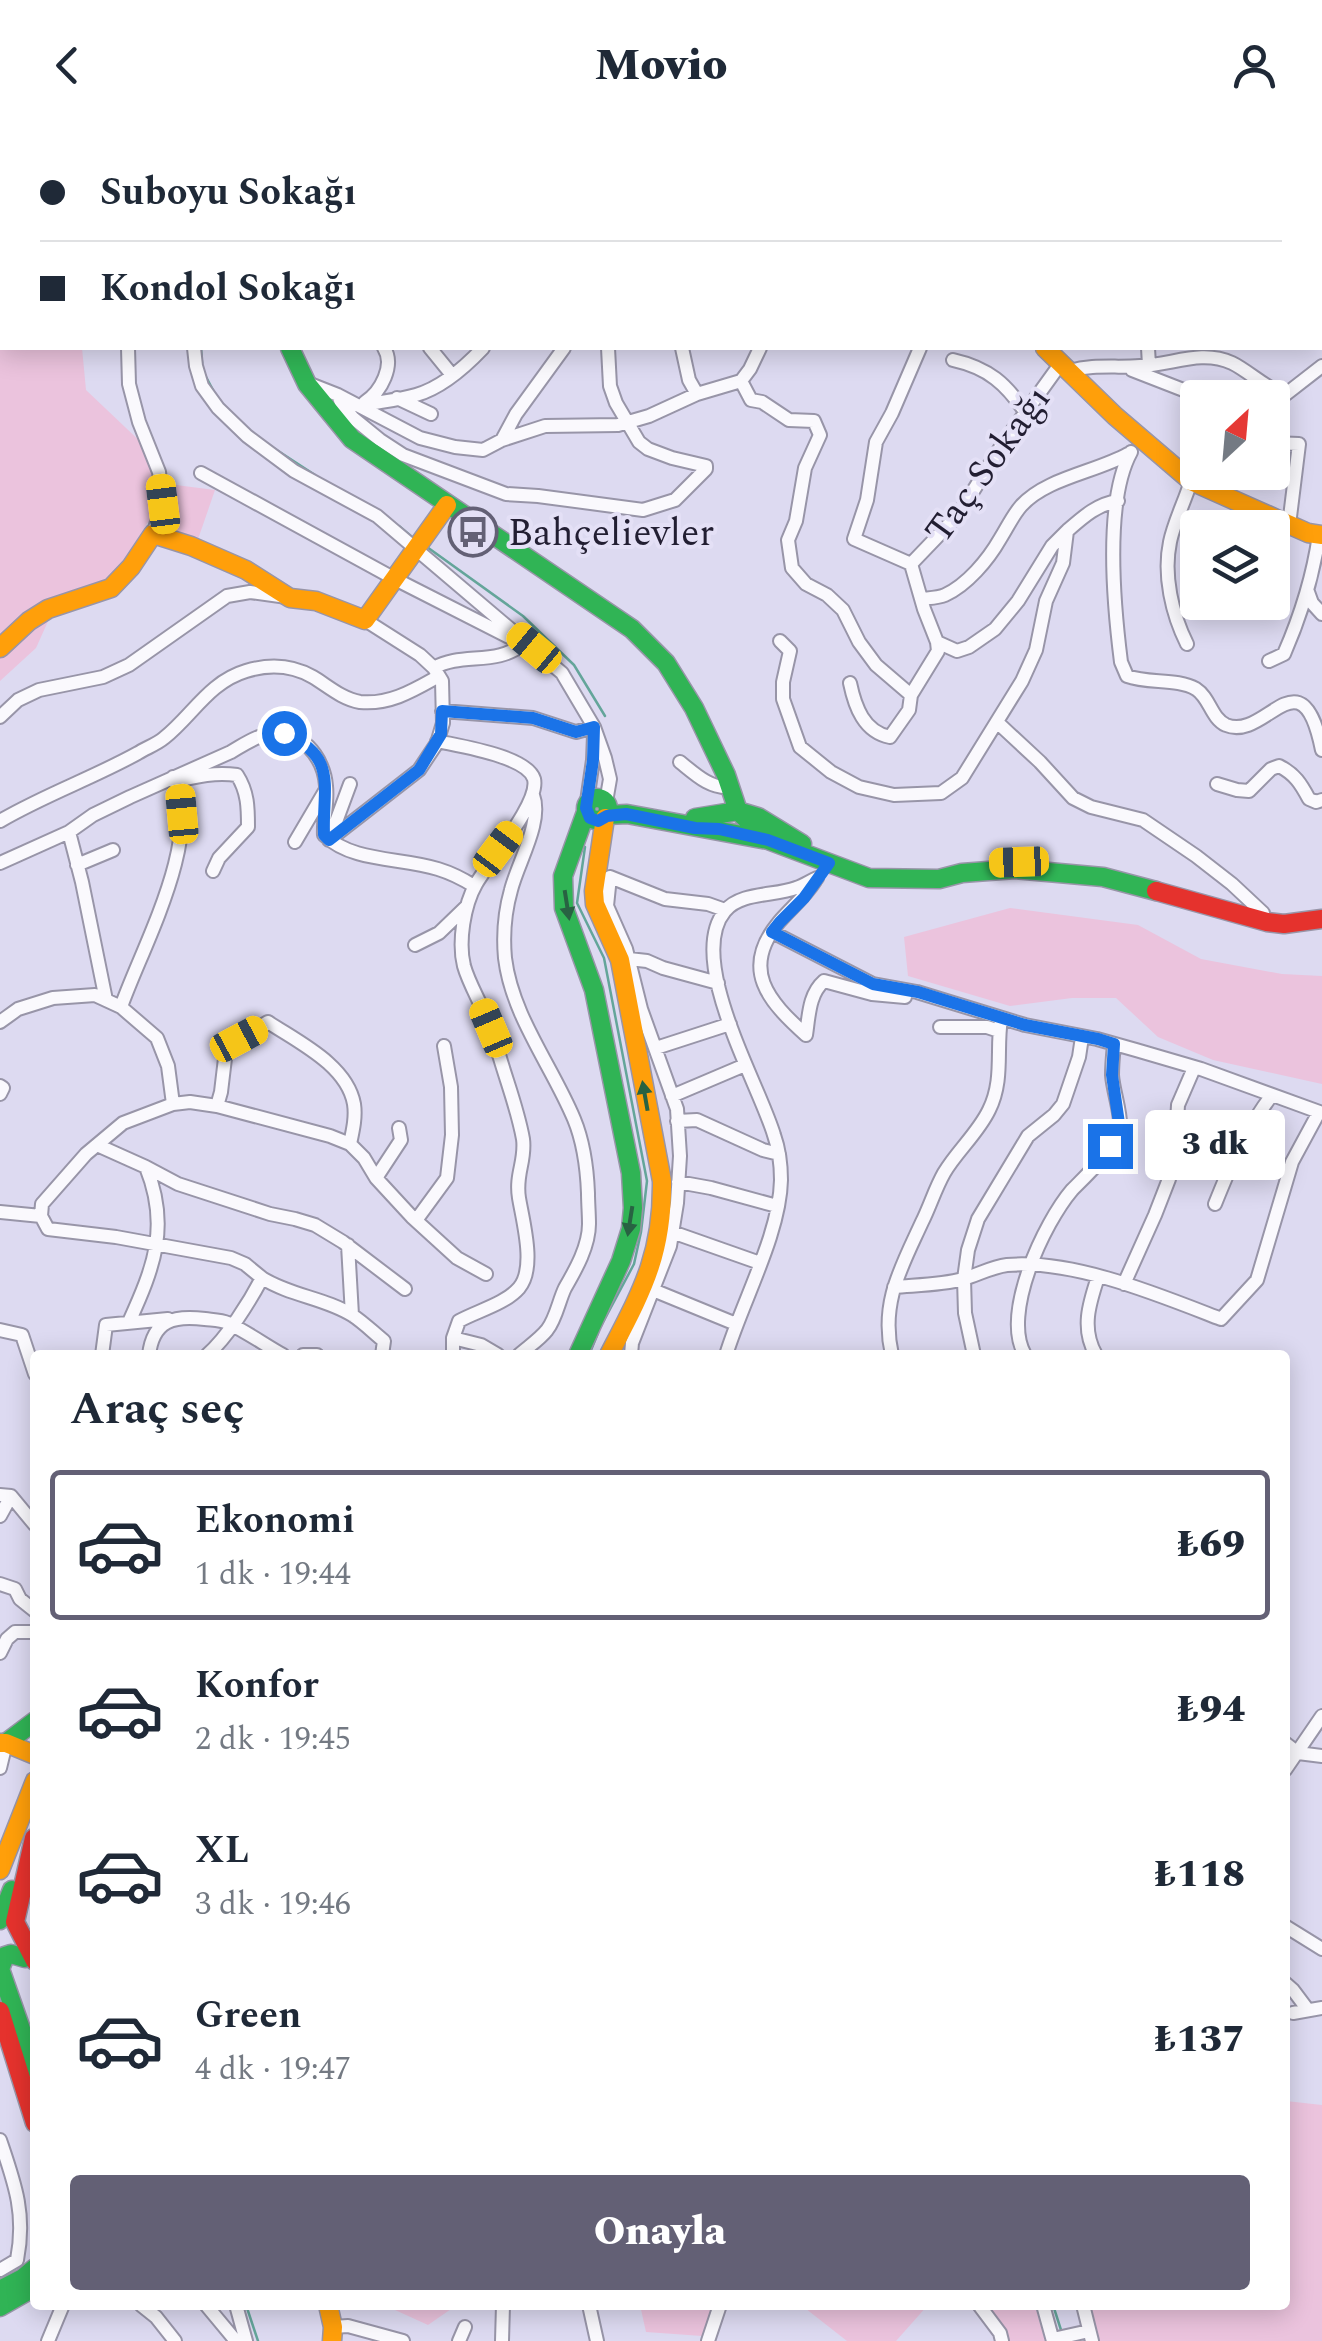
<!DOCTYPE html>
<html lang="tr">
<head>
<meta charset="utf-8">
<style>
	body { margin:0; font-family:Spectral,serif; background:#f2f2f3; color:#1f2937; height:100vh; display:flex; flex-direction:column; font-size:38px; white-space:nowrap }
	* { box-sizing:border-box; margin:0 }
	p { font-size:32px; color:#747a83 }
	.icon { flex:none; width:55px; height:55px; fill:none; stroke:currentColor; stroke-width:2; stroke-linecap:round; stroke-linejoin:round }
	.map { position:relative; flex:1; overflow:hidden }
	.side { position:absolute; left:30px; top:1220px; width:1260px; height:960px; display:flex; flex-direction:column; background:#fff; border-radius:10px; box-shadow:0 5px 25px #0003 }
	.side>* { flex:none }
	.guide { position:absolute; left:0px; top:0px; width:1322px; height:220px; box-shadow:0 5px 25px #0003; display:grid; align-content:center; height:220px; padding:0 40px; background:#fff }
	.needle { width:65px; rotate:26deg }
	.tools { position:absolute; left:1180px; top:250px; display:grid; gap:20px }
	.tools a { display:grid; place-items:center; width:110px; height:110px; border-radius:10px; background:#fff; box-shadow:0 5px 25px #0003; font-size:50px }
	.end { position:absolute; width:45px; height:45px; margin:-22px; border:12px solid #1a73e8; background:#fff; box-shadow:0 0 0 5px #fff }
	.from { border-radius:50% }
	.bubble { position:absolute; height:70px; border-radius:10px; background:#fff; box-shadow:0 5px 25px #0003; font-size:32px; font-weight:800; line-height:70px; text-align:center }
	.car { position:absolute; width:30px; height:60px; margin:-30px -15px; border-radius:12px; box-shadow:0 0 8px 2px #0007; background:linear-gradient(#f5c518 24%,#345 0 40%,#f5c518 0 76%,#345 0 86%,#f5c518 0) }
	.guide b { display:flex; align-items:center; gap:35px; height:95px; font-size:38px }
	.guide b+b { border-top:2px solid #e0e1e3 }
	.guide i { width:25px; height:25px; background:#1f2937 }
	ul { padding:0; list-style:none }
	li { display:flex; align-items:center; gap:30px; height:150px; margin:0 20px 15px; padding:0 20px; border:5px solid transparent; border-radius:10px }
	li div { flex:1 }
	li b { display:block; font-size:38px }
	li em { font-style:normal; font-weight:800 }
	li.current { border-color:#636075 }
	li>.icon { width:90px; height:90px; stroke-width:1.5 }
	h2 { padding:0 40px; font-size:45px; line-height:120px }
	.cta { display:flex; gap:20px; margin-top:auto; padding:20px 40px }
	.cta a { flex:1; height:115px; border-radius:10px; background:#636075; color:#fff; font-size:40px; font-weight:800; line-height:115px; text-align:center }
	header { display:flex; justify-content:space-between; align-items:center; height:130px; padding:0 40px; background:#fff; font-size:45px; font-weight:800 }
	.map>svg:first-child { display:block }
	.green { fill:#ebc3dd }
	.lines { fill:none; stroke-linecap:round; stroke-linejoin:round }
	.stream { stroke:#64a59a; stroke-width:2.5 }
	.street-casing { stroke:#9895a8; stroke-width:16 }
	.fast-casing { stroke:#9895a8; stroke-width:21 }
	.slow-casing { stroke:#9895a8; stroke-width:21 }
	.jam-casing { stroke:#9895a8; stroke-width:21 }
	.street { stroke:#faf9fd; stroke-width:12 }
	.fast { stroke:#30b455; stroke-width:18 }
	.slow { stroke:#ff9f0a; stroke-width:18 }
	.jam { stroke:#e5322d; stroke-width:18 }
	.oneway { fill:#286242 }
	.route { stroke:#1a73e8; stroke-width:12 }
	.labels { text-anchor:middle; stroke-width:8; stroke-linejoin:round; paint-order:stroke }
	.street-label { font-size:38px; fill:#221e32; stroke:#e4e0f6 }
	.poi-label { font-size:38px; fill:#221e32; stroke:#e4e0f6; text-anchor:start }
</style>
</head>
<body>
<header><svg class="icon" aria-label="back" viewBox="0 0 24 24"><path d="M15 5l-7 7 7 7"/></svg>Movio<svg class="icon" aria-label="person" viewBox="0 0 24 24"><circle cx="12" cy="8" r="4"/><path d="M4 21q1-7 8-7t8 7"/></svg></header>
<div class="map">
<svg width="1322" height="2211" viewBox="0 0 1322 2211">
	<rect width="100%" height="100%" fill="#dddaf1"/>
	<path class="green" d="M0 102 2 103V218H82L86 260 145 316 168 354 215 360 196 415 148 392 109 455 58 469 36 518 0 551Z
		M1010 778 1138 795 1201 829 1282 844 1322 846V954L1213 930 1158 907 1116 868H1072L1010 876 908 846 904 807Z
		M1285 1963 1286 1971 1322 1975V2211H1096L1086 2175H1285Z
		M384 2175H453L454 2177 428 2195Z
		M640 2175H725L716 2207 646 2202Z
		M801 2175H928L896 2211H847Z
		M969 2175H1033L1036 2179 1045 2211H1007Z"/>
	<g class="lines">
		<path class="stream" d="M107 0V2
			M201 218 202 233
			M205 245 213 260
			M272 317 315 345
			M399 396 412 407
			M427 417 523 486 574 535 605 586
			M585 717 577 773 604 828 647 1051 641 1102 634 1134 601 1196
			M589 1225 598 1203
			M32 1881 35 1893
			M246 2175 258 2211
			M1053 2175 1061 2200"/>
		<g class="street-casing">
			<path id="street" d="M97 0V2
				M282 0 284 2
				M325 0 326 2
				M364 0 365 2
				M431 0 433 2
				M469 0 470 2
				M524 0V2
				M1013 0 1019 2
				M1097 0 1098 2
				M1209 0 1210 2
				M1272 0 1273 2
				M694 2 696 0
				M767 2V0
				M946 2 947 0
				M1134 2V0
				M1198 2 1199 0
				M1320 18 1322 16
				M1320 37 1322 33
				M0 55H2
				M1320 118 1322 119
				M128 218 129 254 139 292 159 342 163 374 153 404
				M194 218 196 236 202 256 218 278 247 306 294 341 377 386 562 543 594 597 605 628 610 649 606 672
				M430 218 452 245
				M682 218 689 250 697 264
				M1148 218 1149 235
				M953 230C989 238 1006 254 1026 283
				M1132 240 1204 268
				M1070 241C1093 234 1116 238 1140 236 1172 235 1201 219 1232 233 1249 241 1271 263 1286 264L1322 236
				M741 251 751 270 762 272 789 290 814 291 820 305 805 338 796 391 788 410 792 438 806 454 827 465 843 480 859 512 876 535 911 565
				M310 254 338 265 420 308 455 317 483 320 502 310 516 284 564 218
				M338 265 341 273 353 288 380 310 403 325 506 364 538 366 643 380 675 370 706 339V336L672 328 648 319 639 312 616 273 610 256 608 218
				M397 268 431 284
				M365 272C381 262 395 235 384 218
				M359 276C378 272 398 270 416 265 441 258 465 237 483 218
				M502 310 545 296 618 295 649 286 697 264 741 251 750 239 760 218
				M1272 313 1299 314 1289 395
				M1131 322C1104 371 1114 477 1121 532L1127 546C1148 554 1177 548 1196 559 1210 568 1211 588 1226 595 1266 612 1301 519 1322 620
				M201 343 395 449 521 513
				M1235 398 1243 375
				M911 434 958 385 1002 315 1061 233
				M1308 462 1312 473 1322 484
				M921 469C929 468 938 468 945 465 967 455 988 430 1000 409 1007 398 1013 385 1021 376 1046 348 1096 342 1128 324
				M1221 480 1222 472
				M780 511 790 521 783 552V569L800 617 831 642 859 657 894 665 941 663 962 648 1022 551 1036 520 1046 471 1063 433 1067 401C1083 387 1097 374 1118 371
				M937 512 957 521 969 517 995 499 1018 471 1052 416 1067 401
				M1187 514C1172 484 1163 445 1170 412 1174 392 1185 371 1191 351
				M1269 531 1284 524C1301 485 1313 447 1319 405
				M434 538C461 522 497 536 523 514
				M850 553C855 577 864 602 890 607L909 580 911 565 938 521 937 512 924 479 911 434 854 409 867 370 876 312 892 283 920 218
				M442 581 533 588 576 602 594 597
				M0 587 18 570 39 560 103 547 129 535 227 466 250 462 287 467
				M998 593 1040 632 1073 668 1091 677 1143 690 1196 726 1232 754 1263 783
				M437 611C459 616 527 626 534 649 540 673 489 731 476 754 464 775 458 812 464 836 469 854 481 873 488 892 493 903 496 916 500 928 508 955 518 981 523 1009 526 1031 515 1044 519 1068 523 1092 536 1138 519 1158 505 1174 477 1181 459 1191L453 1208V1225
				M680 632C695 644 710 659 730 657
				M177 651C197 646 216 642 237 645 248 662 248 678 248 697L219 728 213 741
				M1217 654 1237 660 1249 661 1271 639 1279 636C1295 644 1301 654 1309 669L1316 672 1322 670
				M586 678 593 630 594 605
				M0 691C44 665 93 648 138 623 146 618 157 614 164 608 192 586 209 552 246 541 269 534 292 535 313 547 328 556 342 569 360 572 390 575 414 560 439 546
				M69 702 82 752 106 870
				M330 708 350 654
				M329 710 419 640 437 613 443 593 442 551 434 538 420 525 365 490
				M295 712 325 661
				M0 733 69 702 93 685 130 667 231 622C243 615 254 607 268 604 300 597 324 627 326 656 328 673 323 689 324 705 354 733 401 727 438 739 451 743 463 749 474 756
				M77 735 113 720
				M772 802 873 854 917 862 1025 895 1097 909 1136 920 1201 939 1322 983
				M415 815 439 803 467 776
				M629 829 647 831 663 838 718 853
				M121 877C141 819 205 706 173 647
				M0 892 18 879 53 868 95 865 121 877 157 908 168 936 173 974
				M940 897H987L999 901
				M806 905C768 871 740 839 779 792 792 777 804 768 815 751
				M806 905C809 885 809 864 824 851L872 864 905 867
				M656 918 730 894
				M0 956 3 958 0 964
				M672 966 745 935
				M217 976 221 962 226 920 239 909 268 892C298 912 347 935 354 974 356 987 353 1000 350 1014
				M677 991 697 990 763 1020 779 1024
				M97 1015 146 1037C170 1096 154 1137 129 1192
				M146 1037 178 1054 270 1084 295 1089 315 1095 343 1112 405 1159
				M376 1048 401 1010 399 998
				M678 1052 711 1058 777 1076
				M1215 1074C1231 1034 1246 999 1272 965
				M0 1082 41 1086
				M417 1089 447 1048 452 1005 451 957 444 916
				M672 1102 760 1133
				M348 1115 352 1185
				M262 1148 245 1134 231 1128 116 1107 48 1099 41 1086 42 1074 86 1024 123 993 173 974 190 972 217 976 330 1006 350 1014 364 1028 376 1048 412 1087 457 1128 486 1144
				M1124 1154 1155 1085 1169 1049 1176 1009 1178 975 1194 938
				M894 1157C916 1155 942 1155 963 1149 978 1145 991 1137 1007 1135 1073 1129 1159 1165 1221 1189L1257 1150 1292 1032 1319 982
				M653 1160 736 1194
				M0 1200 22 1205 35 1244
				M453 1208 481 1215 498 1225
				M102 1225 106 1195 168 1189
				M149 1225C153 1190 174 1185 205 1189 213 1190 221 1190 228 1193 247 1202 265 1215 283 1225
				M207 1225C227 1208 250 1171 262 1148 291 1166 325 1168 352 1185 363 1192 374 1203 384 1211L382 1225
				M303 1225H317
				M519 1225C528 1217 540 1209 547 1200 556 1189 559 1170 565 1158 576 1139 589 1116 589 1094 589 1084 588 1073 588 1063 587 1038 584 1013 574 989 552 936 512 886 505 828 503 806 505 781 511 760 518 732 543 692 533 665
				M631 1225 632 1213 670 1116 677 1073 680 1026 677 979 641 879 626 819 607 776 610 747 665 769 708 774 725 780
				M726 1225C742 1172 780 1104 781 1050 781 1035 779 1019 774 1005 759 954 685 829 725 781 740 762 775 766 796 758 803 756 810 751 817 748
				M892 1225C880 1173 901 1138 922 1092 930 1076 935 1059 944 1043 957 1021 978 1003 989 980 1004 950 996 920 1001 889
				M974 1225 965 1183 964 1149 968 1120 978 1089 1028 1006 1054 985 1063 974 1079 927 1082 907
				M1025 1225C1001 1184 1044 1093 1072 1060 1085 1047 1116 1018 1120 999 1122 985 1113 961 1112 945 1112 935 1113 925 1114 914
				M1096 1225C1081 1199 1089 1174 1098 1147
				M0 1365 11 1366 35 1395
				M0 1386 11 1366
				M0 1454 15 1459 20 1469 35 1481
				M0 1523 7 1509 15 1502H35
				M1285 1613 1298 1623 1322 1626
				M0 1638 6 1613
				M1285 1640 1322 1586
				M1285 1796 1322 1819
				M1285 1853 1293 1860 1308 1880
				M1293 1883 1322 1878
				M0 2010C15 2054 26 2084 17 2130L0 2140
				M141 2175 156 2187 175 2211
				M206 2175 236 2211
				M236 2175 246 2211
				M589 2175 597 2211
				M979 2175 1000 2203 1002 2211
				M1043 2175 1053 2211
				M1083 2175 1092 2211
				M333 2197 348 2196 403 2211
				M1053 2209 1089 2201
				M48 2211 63 2175
				M459 2211 465 2197
				M502 2211 503 2175
				M708 2211 720 2175"/>
		</g>
		<g class="fast-casing">
			<path id="fast" d="M187 0 188 2
				M290 218 307 254 352 309 632 499 666 533 694 578 726 645 738 681 766 708
				M586 679a11 11 0 1 1 22 0a11 11 0 1 1-22 0Z
				M607 685 627 684 768 710 869 748 939 749 962 743 1015 739 1103 747 1156 761
				M695 688 738 681 758 687 802 714
				M578 1225 621 1131 631 1099 633 1078 631 1043 594 860 564 778 563 746 586 682
				M6 1613 35 1591
				M0 1790 12 1760
				M25 1828 11 1824 5 1826 0 1839 35 1939
				M0 2160 23 2148 35 2138
				M0 2177 35 2157"/>
		</g>
		<g class="slow-casing">
			<path id="slow" d="M707 0 711 2
				M1045 218 1115 286 1191 351 1308 403 1322 405
				M0 518 29 491 48 479 111 458 131 437 153 404 191 416 246 440 290 468 316 471 365 490 447 375
				M605 688 594 761 595 774 620 830 662 1051C663 1125 642 1161 609 1225
				M0 1613H6L35 1625
				M0 1740 35 1651
				M328 2175 333 2197 332 2211"/>
		</g>
		<g class="jam-casing">
			<path id="jam" d="M1156 761 1267 792 1284 794 1322 789
				M34 1708 15 1792 35 1831
				M0 1881 35 1993"/>
		</g>
		<use href="#street" class="street"/>
		<use href="#fast" class="fast"/>
		<use href="#slow" class="slow"/>
		<use href="#jam" class="jam"/>
	</g>
	<defs><path id="oneway-solid" d="M-6-.8H1V-3.2L6.5 0L1 3.2V.8H-6Z" transform="scale(2.5)"/></defs>
	<g class="oneway">
		<use href="#oneway-solid" transform="translate(567 775) rotate(81)"/>
		<use href="#oneway-solid" transform="translate(645 966) rotate(-100)"/>
		<use href="#oneway-solid" transform="translate(630 1091) rotate(99)"/>
	</g>
	<g class="lines">
		<path class="route" d="M284 603C339 627 322 657 324 705L329 710 419 640 441 604 442 581 533 588 576 602 594 597 593 630 586 678 590 688 598 691 607 686 626 684 695 698 719 699 768 710 829 733 804 768 780 792 772 802 873 854 918 862 1025 895 1098 909 1114 914 1112 945 1120 1000 1110 1016"/>
	</g>
	<defs>
		<g id="bus-ring" transform="scale(2.5)"><circle r="9.5" fill="#e4e0f6" stroke="#636075" stroke-width="1.5"/><path d="M-5-6H5V4H4V6H2V4H-2V6H-4V4H-5ZM-3.5-4V0h7V-4ZM-3.5 1.2v1.5H-2V1.2ZM2 1.2v1.5H3.5V1.2Z" fill="#636075"/></g>
	</defs>
	<g fill-rule="evenodd">
		<use href="#bus-ring" x="473" y="402"/>
	</g>
	<g class="labels">
		<g class="street-label">
			<text transform="translate(987 334) rotate(-54)" y="13">Taç Sokağı</text>
		</g>
		<g class="poi-label">
			<text x="508" y="415">Bahçelievler</text>
		</g>
	</g>
</svg>
<div class="tools">
<a><svg class="needle" viewBox="-14 -14 28 28"><path d="M0-13l5 13h-10z" fill="#e53935"/><path d="M0 13l5-13h-10z" fill="#747a83"/></svg></a>
<a><svg class="icon" aria-label="layers" viewBox="0 0 24 24"><path d="M12 4l9 5-9 5-9-5zM3 14l9 5 9-5"/></svg></a>
</div>
<i class="end from" style="left:284px;top:603px"></i>
<i class="end" style="left:1110px;top:1016px"></i>
<div class="bubble" style="left:1145px;top:980px;width:140px">3 dk</div>
<i class="car" style="left:163px;top:374px;rotate:353deg"></i>
<i class="car" style="left:534px;top:518px;rotate:310deg"></i>
<i class="car" style="left:182px;top:684px;rotate:355deg"></i>
<i class="car" style="left:498px;top:719px;rotate:37deg"></i>
<i class="car" style="left:1019px;top:732px;rotate:268deg"></i>
<i class="car" style="left:491px;top:898px;rotate:337deg"></i>
<i class="car" style="left:239px;top:909px;rotate:62deg"></i>
<div class="guide">
<b><i class="from"></i>Suboyu Sokağı</b>
<b><i></i>Kondol Sokağı</b>
</div>
<section class="side">
<h2>Araç seç</h2>
<ul>
<li class="current"><svg class="icon" aria-label="car" viewBox="0 0 24 24"><path d="M5 17H2v-5l4-1 3-4h7l3 4 3 1v5h-3M9 17h6M6 11h13"/><circle cx="7" cy="17" r="2"/><circle cx="17" cy="17" r="2"/></svg><div><b>Ekonomi</b><p>1 dk · 19:44</p></div><em>₺69</em></li>
<li><svg class="icon" aria-label="car" viewBox="0 0 24 24"><path d="M5 17H2v-5l4-1 3-4h7l3 4 3 1v5h-3M9 17h6M6 11h13"/><circle cx="7" cy="17" r="2"/><circle cx="17" cy="17" r="2"/></svg><div><b>Konfor</b><p>2 dk · 19:45</p></div><em>₺94</em></li>
<li><svg class="icon" aria-label="car" viewBox="0 0 24 24"><path d="M5 17H2v-5l4-1 3-4h7l3 4 3 1v5h-3M9 17h6M6 11h13"/><circle cx="7" cy="17" r="2"/><circle cx="17" cy="17" r="2"/></svg><div><b>XL</b><p>3 dk · 19:46</p></div><em>₺118</em></li>
<li><svg class="icon" aria-label="car" viewBox="0 0 24 24"><path d="M5 17H2v-5l4-1 3-4h7l3 4 3 1v5h-3M9 17h6M6 11h13"/><circle cx="7" cy="17" r="2"/><circle cx="17" cy="17" r="2"/></svg><div><b>Green</b><p>4 dk · 19:47</p></div><em>₺137</em></li>
</ul>
<div class="cta"><a>Onayla</a></div>
</section>
</div>
</body>
</html>
